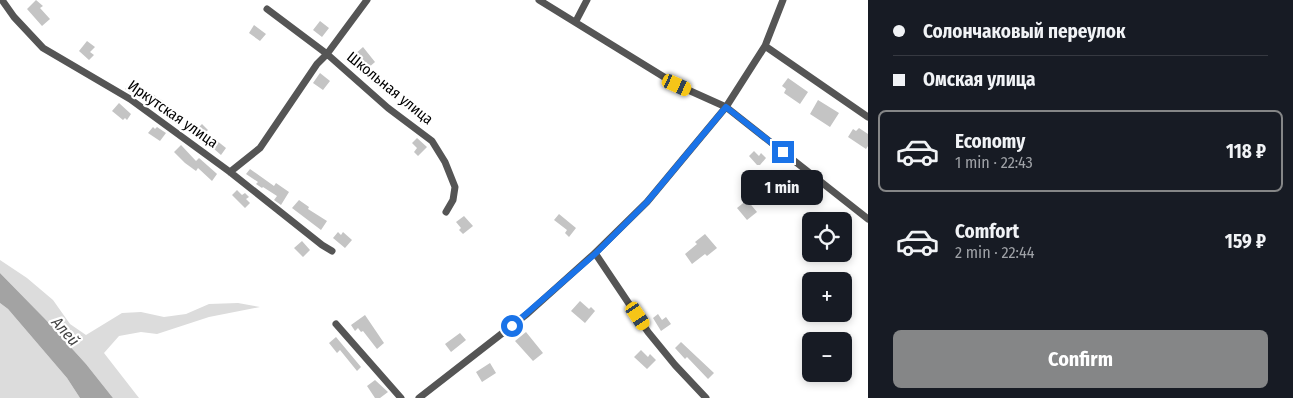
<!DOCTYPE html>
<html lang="en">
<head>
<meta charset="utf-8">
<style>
	body { margin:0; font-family:"Fira Sans Condensed",sans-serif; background:#242831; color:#f1f3f6; height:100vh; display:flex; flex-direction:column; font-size:19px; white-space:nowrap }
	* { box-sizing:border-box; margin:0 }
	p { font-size:16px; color:#9ea1a6 }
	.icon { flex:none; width:28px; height:28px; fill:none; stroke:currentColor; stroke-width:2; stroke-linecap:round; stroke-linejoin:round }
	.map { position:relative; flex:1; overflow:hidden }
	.drawer { display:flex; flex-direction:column; background:#171b24; width:425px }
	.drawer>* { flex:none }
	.guide { display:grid; align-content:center; height:110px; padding:0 25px; background:#171b24 }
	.fabs { position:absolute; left:802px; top:212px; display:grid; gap:10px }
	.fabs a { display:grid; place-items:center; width:50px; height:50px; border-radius:8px; background:#171b24; box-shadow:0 2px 8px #0003; font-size:25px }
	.end { position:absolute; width:22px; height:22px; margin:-11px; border:6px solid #1a73e8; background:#fff; box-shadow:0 0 0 2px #fff }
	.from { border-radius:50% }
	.bubble { position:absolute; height:35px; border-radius:8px; background:#171b24; box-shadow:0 2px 8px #0003; font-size:16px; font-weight:700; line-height:35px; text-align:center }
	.car { position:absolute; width:15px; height:30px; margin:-15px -8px; border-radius:6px; box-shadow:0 0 4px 1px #0007; background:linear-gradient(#f5c518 24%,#345 0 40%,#f5c518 0 76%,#345 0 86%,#f5c518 0) }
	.guide b { display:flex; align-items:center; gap:18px; height:48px; font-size:19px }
	.guide b+b { border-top:1px solid #363941 }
	.guide i { width:12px; height:12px; background:#f1f3f6 }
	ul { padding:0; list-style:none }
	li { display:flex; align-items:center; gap:15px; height:82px; margin:0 10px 8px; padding:0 15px; border:2px solid transparent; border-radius:8px }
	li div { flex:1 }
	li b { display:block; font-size:19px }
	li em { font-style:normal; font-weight:700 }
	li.active { border-color:#858687 }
	li>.icon { width:45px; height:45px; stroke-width:1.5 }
	.cta { display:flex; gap:10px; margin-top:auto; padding:10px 25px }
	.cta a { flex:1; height:58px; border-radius:8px; background:#858687; color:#fff; font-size:20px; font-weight:700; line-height:58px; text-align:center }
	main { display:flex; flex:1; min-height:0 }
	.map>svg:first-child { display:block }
	.green { fill:#dcdcdc }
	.water { fill:#a3a3a3 }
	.building { fill:#c4c4c4 }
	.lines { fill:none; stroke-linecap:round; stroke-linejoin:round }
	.minor { stroke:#555; stroke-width:7 }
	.route { stroke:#1a73e8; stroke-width:6 }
	.labels { text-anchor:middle; stroke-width:4.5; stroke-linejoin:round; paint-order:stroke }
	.street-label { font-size:15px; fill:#000; stroke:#fff }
	.water-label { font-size:16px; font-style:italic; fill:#444; stroke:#fff }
</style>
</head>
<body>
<main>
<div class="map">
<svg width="868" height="398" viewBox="0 0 868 398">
	<rect width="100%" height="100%" fill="#fff"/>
	<path class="green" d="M0 260 27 278 53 300 70 324 86 335 122 313 141 312 164 317 186 314 209 304 238 303 260 307 209 317 157 334 141 332 119 336 104 353 139 398H113L86 364 46 320 0 273Z
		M0 303 8 309 67 378 80 398H0Z"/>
	<path class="water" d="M0 273 46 320 86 364 113 398H80L67 378 8 309 0 303Z"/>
	<path class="building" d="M36 0 43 6 40 8 50 19 42 26 27 9Z
		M320 21 329 28 322 37 313 30Z
		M254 25 266 34 260 41 249 33Z
		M87 41 95 47 90 52 94 55 89 60 79 51Z
		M363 47 375 62 367 69 354 55Z
		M320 73 330 81 323 90 313 83Z
		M788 78 808 92 800 104 784 93 786 89 782 86Z
		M133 79 139 83 137 86 149 95 151 93 163 101 158 108 142 98 141 100 125 89Z
		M818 100 839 113 830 127 810 114Z
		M119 103 131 114 127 120 125 118 123 120 112 111Z
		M195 123 199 127 202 124 208 130 206 132 226 148 221 155 190 128Z
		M153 127 155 129 157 127 166 133 160 141 148 133Z
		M859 128 868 134V146L866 149 848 137 853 129 856 131Z
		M417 138 427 147 418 156 414 152 417 148 412 143Z
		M181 145 196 161 199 158 216 173 217 174 212 181 198 168 196 171 185 163 174 152Z
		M754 151 759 156 761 153 766 158 760 165H757L749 156Z
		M250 169 274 186 276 183 289 192 281 205 274 200 277 196 263 187 262 188 256 184 258 182 246 174Z
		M237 190 242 195 245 193 249 197 246 199 250 203 245 208 232 195Z
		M299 200 309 207 308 209 327 221 321 230 292 208Z
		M747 200 757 212 747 220 737 208Z
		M559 214 576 228 569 237 565 233 567 230 554 220Z
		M464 216 473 226 463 234 459 230 461 228 456 222Z
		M338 232 341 235 343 232 352 240 345 248 333 238Z
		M705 234 717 248 707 256 705 254 692 264 685 254 697 244 695 242Z
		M302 241 310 250 303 257 294 248Z
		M580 301 589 309 591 307 595 311 585 323 571 311Z
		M658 314 662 320 666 317 671 324 661 331 653 318Z
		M365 315 384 343 377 349 363 331 361 332 358 328 355 331 351 325Z
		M526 332 543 353 533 361 515 341Z
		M460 333 466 340 451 352 445 344Z
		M336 337 361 367 357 371 340 350 337 353 329 343Z
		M681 342 714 373 708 379 687 357 685 359 675 348Z
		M641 350 648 357 650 354 656 360 647 369 634 357Z
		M490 363 496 373 482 382 476 372Z
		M375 380 388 392 380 398H375L367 386Z"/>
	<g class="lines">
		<path class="minor" d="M2 0 14 17 43 48 130 99 230 172 322 245 332 251
			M539 0 677 85 726 107 868 219
			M267 9 327 54 388 108 432 141 445 162 455 187 453 200 446 212
			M576 21 587 0
			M765 46 868 117
			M230 172 260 148 317 64 327 54 367 0
			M595 253 648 332 675 365 706 398
			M336 324 401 398
			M419 398 527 314 595 253 647 202 726 107 765 46 783 0"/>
	</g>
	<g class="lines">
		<path class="route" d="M512 326 595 254 647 202 726 107 783 152"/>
	</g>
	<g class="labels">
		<g class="street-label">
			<text transform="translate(390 88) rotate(39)" y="5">Школьная улица</text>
			<text transform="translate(173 114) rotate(35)" y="5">Иркутская улица</text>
		</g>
		<g class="water-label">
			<text transform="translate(66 331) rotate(49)" y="6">Алей</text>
		</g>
	</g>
</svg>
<div class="fabs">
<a><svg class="icon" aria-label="locate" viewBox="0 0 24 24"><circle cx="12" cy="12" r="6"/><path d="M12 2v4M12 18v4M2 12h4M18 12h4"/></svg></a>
<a>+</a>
<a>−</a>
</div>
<i class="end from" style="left:512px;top:326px"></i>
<i class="end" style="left:783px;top:152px"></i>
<div class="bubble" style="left:741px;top:170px;width:82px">1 min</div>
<i class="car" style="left:677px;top:85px;rotate:114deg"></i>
<i class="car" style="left:638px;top:316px;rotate:146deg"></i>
</div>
<section class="drawer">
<div class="guide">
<b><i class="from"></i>Солончаковый переулок</b>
<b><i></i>Омская улица</b>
</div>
<ul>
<li class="active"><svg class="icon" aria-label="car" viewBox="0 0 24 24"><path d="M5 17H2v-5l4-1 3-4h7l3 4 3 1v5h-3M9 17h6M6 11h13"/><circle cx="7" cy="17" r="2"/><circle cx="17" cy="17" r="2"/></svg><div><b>Economy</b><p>1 min · 22:43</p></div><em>118 ₽</em></li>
<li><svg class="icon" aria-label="car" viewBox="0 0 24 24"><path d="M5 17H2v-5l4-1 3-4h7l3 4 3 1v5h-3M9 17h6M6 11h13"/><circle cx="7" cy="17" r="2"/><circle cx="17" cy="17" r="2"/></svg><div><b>Comfort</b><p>2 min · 22:44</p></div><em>159 ₽</em></li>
</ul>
<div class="cta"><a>Confirm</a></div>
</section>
</main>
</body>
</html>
